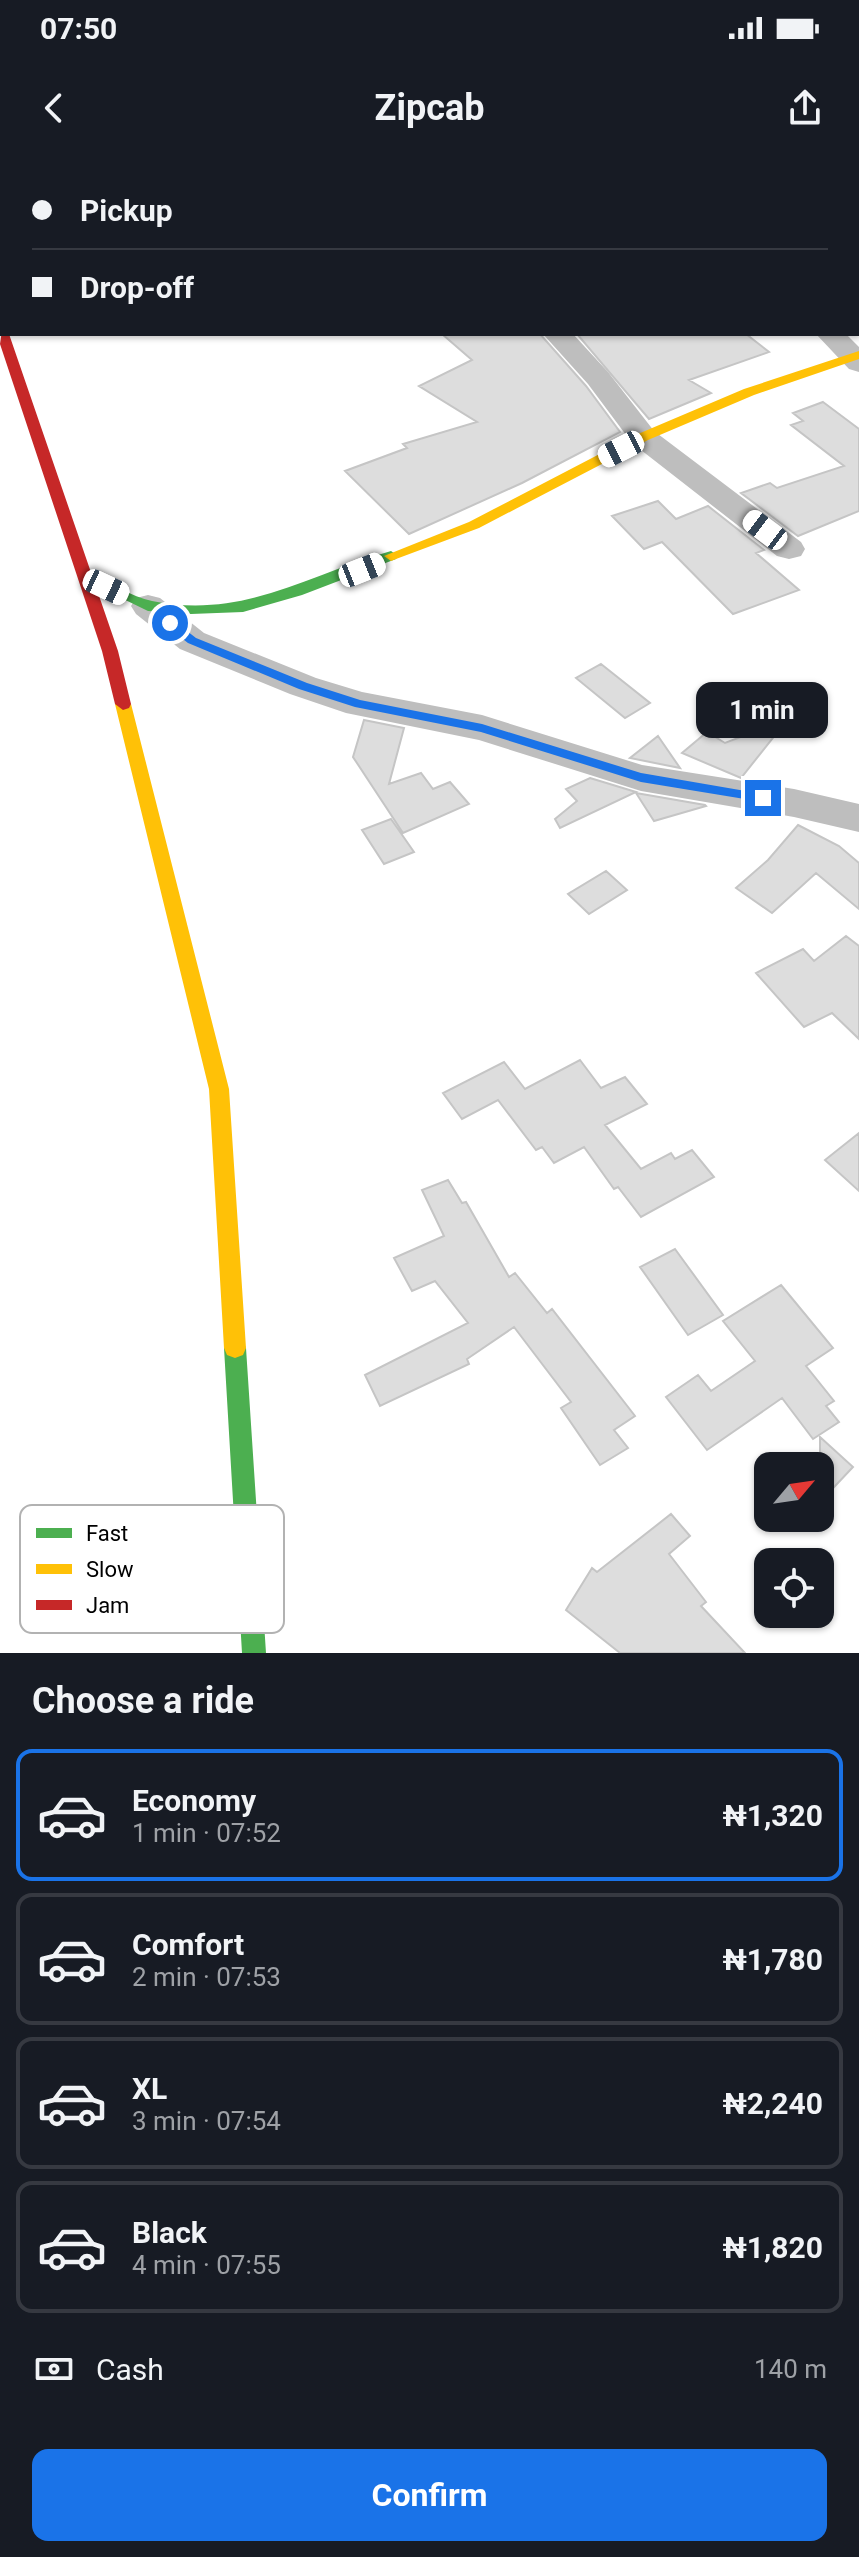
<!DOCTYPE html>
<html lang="en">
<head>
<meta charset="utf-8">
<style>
	body { margin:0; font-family:Roboto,sans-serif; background:#242831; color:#f1f3f6; height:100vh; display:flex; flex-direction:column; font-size:30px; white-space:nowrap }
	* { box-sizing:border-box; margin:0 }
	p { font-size:26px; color:#9ea1a6 }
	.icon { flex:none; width:44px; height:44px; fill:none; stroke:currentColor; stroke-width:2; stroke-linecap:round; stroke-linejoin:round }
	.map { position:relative; height:1493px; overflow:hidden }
	.sheet { display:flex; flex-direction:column; background:#171b24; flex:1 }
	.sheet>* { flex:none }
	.guide { position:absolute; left:0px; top:0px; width:860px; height:176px; box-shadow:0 2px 6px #0004; display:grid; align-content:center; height:176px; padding:0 32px; background:#171b24 }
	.needle { width:52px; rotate:61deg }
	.buttons { position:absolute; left:754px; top:1292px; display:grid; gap:16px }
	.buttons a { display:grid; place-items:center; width:80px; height:80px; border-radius:16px; background:#171b24; box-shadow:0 2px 6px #0004; font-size:40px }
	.end { position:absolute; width:36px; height:36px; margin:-18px; border:10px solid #1a73e8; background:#fff; box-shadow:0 0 0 4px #fff }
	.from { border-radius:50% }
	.bubble { position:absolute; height:56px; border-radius:16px; background:#171b24; box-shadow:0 2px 6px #0004; font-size:26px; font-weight:700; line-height:56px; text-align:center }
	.car { position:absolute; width:24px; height:48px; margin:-24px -12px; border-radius:10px; box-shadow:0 0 6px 2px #0007; background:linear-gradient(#fff 24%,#345 0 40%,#fff 0 76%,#345 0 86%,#fff 0) }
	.guide b { display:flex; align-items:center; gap:28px; height:76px; font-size:30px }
	.guide b+b { border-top:2px solid #363941 }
	.guide i { width:20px; height:20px; background:#f1f3f6 }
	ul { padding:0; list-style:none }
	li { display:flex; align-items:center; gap:24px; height:132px; margin:0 16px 12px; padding:0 16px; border:4px solid #363941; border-radius:16px }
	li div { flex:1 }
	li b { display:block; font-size:30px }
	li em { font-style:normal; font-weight:700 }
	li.on { border-color:#1a73e8 }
	li>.icon { width:72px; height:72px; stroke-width:1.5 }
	h2 { padding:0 32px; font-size:36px; line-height:96px }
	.pay { display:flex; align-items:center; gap:20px; height:88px; padding:0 32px; font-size:30px }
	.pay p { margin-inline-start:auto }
	.action { display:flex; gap:16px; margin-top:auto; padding:16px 32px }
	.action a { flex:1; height:92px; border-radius:16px; background:#1a73e8; color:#fff; font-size:32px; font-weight:700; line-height:92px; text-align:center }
	.status { display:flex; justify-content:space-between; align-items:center; height:56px; padding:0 40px; background:#171b24; direction:ltr }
	.status svg { height:22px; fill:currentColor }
	header { display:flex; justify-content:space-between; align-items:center; height:104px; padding:0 32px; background:#171b24; font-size:36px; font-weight:700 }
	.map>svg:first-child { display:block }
	.building { fill:#ddd; stroke:#c5c5c5; stroke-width:2 }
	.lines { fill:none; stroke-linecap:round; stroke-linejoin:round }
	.street { fill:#bebebe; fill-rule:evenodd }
	.fast { fill:#4caf50; fill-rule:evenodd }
	.slow { fill:#ffc107; fill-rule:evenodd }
	.jam { fill:#c62828; fill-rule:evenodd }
	.route { fill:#1a73e8 }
	.key { fill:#fff; stroke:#b2b2b2; stroke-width:2 }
	.key-label { font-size:22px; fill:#000 }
</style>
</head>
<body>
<div class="status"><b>07:50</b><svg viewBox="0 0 49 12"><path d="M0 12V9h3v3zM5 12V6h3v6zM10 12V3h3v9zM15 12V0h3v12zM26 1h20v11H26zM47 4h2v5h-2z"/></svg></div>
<header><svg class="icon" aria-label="back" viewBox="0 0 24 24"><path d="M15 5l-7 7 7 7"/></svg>Zipcab<svg class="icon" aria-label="share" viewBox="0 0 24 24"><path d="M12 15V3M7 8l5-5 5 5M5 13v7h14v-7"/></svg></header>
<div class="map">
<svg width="859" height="1493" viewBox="0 0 859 1493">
	<rect width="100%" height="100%" fill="#fff"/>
	<path class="building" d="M442 174H540L586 226 620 272 522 323 409 374 345 311 407 288 403 284 477 262 419 226 472 200Z
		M577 174H746L769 192 689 220 711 233 649 259Z
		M823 242 859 269V351L798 376 741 333 770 323 777 328 844 306 791 265 803 261 793 253Z
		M658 341 676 359 708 346 764 390 756 393 799 430 733 454 662 382 644 389 612 356Z
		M601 504 650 543 625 558 576 518Z
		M788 559 741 618 682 593 707 572 725 583Z
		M364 560 404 568 389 624 421 613 433 629 450 622 469 644 403 673 353 597Z
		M658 576 680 608 630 598Z
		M590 618 636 632 560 668 555 659 577 641 566 629Z
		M636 633 705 645 706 646 654 661Z
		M391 659 414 692 384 704 362 670Z
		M798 665 839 686 859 703V749L816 713 772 753 736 728 768 700Z
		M606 711 627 730 589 754 568 734Z
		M846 776 859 786V879L832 853 804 867 756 813 803 789 814 801Z
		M580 900 601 928 625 917 647 944 605 965 641 1009 671 993 675 999 692 990 714 1017 641 1057 618 1027 614 1029 584 987 554 1003 542 987 536 990 498 940 462 959 443 933 504 902 525 929Z
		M859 973V1031L825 1000Z
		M448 1020 462 1043 466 1042 509 1117 515 1113 547 1153 552 1149 635 1256 614 1270 628 1288 600 1305 561 1248 571 1242 514 1167 467 1199 469 1204 380 1246 365 1215 468 1163 435 1121 412 1131 394 1098 444 1076 422 1030Z
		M675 1089 723 1155 688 1175 640 1107Z
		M781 1125 833 1188 806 1206 834 1241 826 1246 839 1262 813 1279 782 1238 707 1290 666 1237 698 1215 711 1231 755 1201 723 1161Z
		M820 1277 853 1307 820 1342Z
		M671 1354 690 1376 669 1394 706 1442 701 1446 745 1493H620L566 1450 592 1408 597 1412Z"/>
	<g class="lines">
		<path class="street" d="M372 0H397L398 2H373Z
			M608 0H634L635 2H609Z
			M2 26V42L0 43V27Z
			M543 174H573L608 212 654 271 801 382 805 389 801 396 789 399 777 396 632 283 588 224Z
			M816 174H846L859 187V212L849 209Z
			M148 435 160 438 204 473 316 518 362 532 482 555 642 605 794 629 859 644V672L794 657 641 631 479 580 346 553 290 534 180 489 136 454 131 446 136 438Z"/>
		<path class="fast" d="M391 391 398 396 396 399 302 435 243 452 191 454 148 451 78 417 80 414H90C109 422 132 437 152 441 244 460 309 414 391 391Z
			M235 1178 243 1181 246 1188 266 1493H242L224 1188 227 1181Z"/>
		<path class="slow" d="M859 191V199L754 235 648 280 479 368 396 399 391 401 384 396 469 362 638 274 744 229Z
			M123 538 131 544 229 929 246 1188 243 1195 235 1198 227 1195 224 1188 209 929 115 544Z"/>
		<path class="jam" d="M2 170V174H9L118 491 131 544 129 548 123 550 115 544 102 491 0 184Z"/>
	</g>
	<path class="route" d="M166 461H174L196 478 307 523 360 540 482 564 641 613 763 634 769 638 763 642 641 622 481 572 355 547 299 529 188 483 166 466Z"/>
	<rect x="20" y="1345" width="264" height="128" rx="12" class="key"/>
	<rect x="36" y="1368" width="36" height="10" fill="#4caf50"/>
	<rect x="36" y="1404" width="36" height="10" fill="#ffc107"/>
	<rect x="36" y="1440" width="36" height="10" fill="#c62828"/>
	<g class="key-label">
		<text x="86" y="1381">Fast</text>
		<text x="86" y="1417">Slow</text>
		<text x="86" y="1453">Jam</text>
	</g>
</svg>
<div class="buttons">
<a><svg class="needle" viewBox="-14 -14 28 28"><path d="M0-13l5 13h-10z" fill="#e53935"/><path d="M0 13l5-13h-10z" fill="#9ea1a6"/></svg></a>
<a><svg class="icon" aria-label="locate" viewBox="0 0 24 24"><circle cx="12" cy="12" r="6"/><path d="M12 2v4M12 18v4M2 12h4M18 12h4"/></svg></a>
</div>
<i class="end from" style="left:170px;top:463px"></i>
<i class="end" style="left:763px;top:638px"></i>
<div class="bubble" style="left:696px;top:522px;width:132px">1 min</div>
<i class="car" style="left:621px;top:289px;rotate:243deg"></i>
<i class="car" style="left:765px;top:370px;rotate:307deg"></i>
<i class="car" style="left:362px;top:410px;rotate:68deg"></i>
<i class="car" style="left:106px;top:427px;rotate:115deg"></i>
<div class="guide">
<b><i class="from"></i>Pickup</b>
<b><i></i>Drop-off</b>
</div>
</div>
<section class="sheet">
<h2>Choose a ride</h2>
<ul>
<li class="on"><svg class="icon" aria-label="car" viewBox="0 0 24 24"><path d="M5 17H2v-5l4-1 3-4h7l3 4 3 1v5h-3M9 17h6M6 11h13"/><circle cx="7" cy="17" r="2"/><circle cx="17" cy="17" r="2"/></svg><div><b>Economy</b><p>1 min · 07:52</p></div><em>₦1,320</em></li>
<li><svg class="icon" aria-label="car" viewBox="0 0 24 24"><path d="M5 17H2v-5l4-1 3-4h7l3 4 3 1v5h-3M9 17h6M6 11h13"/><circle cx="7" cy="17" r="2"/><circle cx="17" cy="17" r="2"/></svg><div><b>Comfort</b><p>2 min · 07:53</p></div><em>₦1,780</em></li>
<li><svg class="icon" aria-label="car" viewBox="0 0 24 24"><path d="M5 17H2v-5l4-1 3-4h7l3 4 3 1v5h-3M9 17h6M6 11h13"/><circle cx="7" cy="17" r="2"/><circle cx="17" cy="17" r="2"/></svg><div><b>XL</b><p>3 min · 07:54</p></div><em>₦2,240</em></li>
<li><svg class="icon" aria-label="car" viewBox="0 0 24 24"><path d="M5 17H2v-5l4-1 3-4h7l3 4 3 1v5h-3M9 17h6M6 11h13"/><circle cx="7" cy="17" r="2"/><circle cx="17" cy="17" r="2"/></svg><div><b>Black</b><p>4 min · 07:55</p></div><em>₦1,820</em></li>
</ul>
<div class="pay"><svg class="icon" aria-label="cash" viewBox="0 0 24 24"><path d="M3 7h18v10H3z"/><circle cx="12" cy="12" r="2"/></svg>Cash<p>140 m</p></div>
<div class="action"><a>Confirm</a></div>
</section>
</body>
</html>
